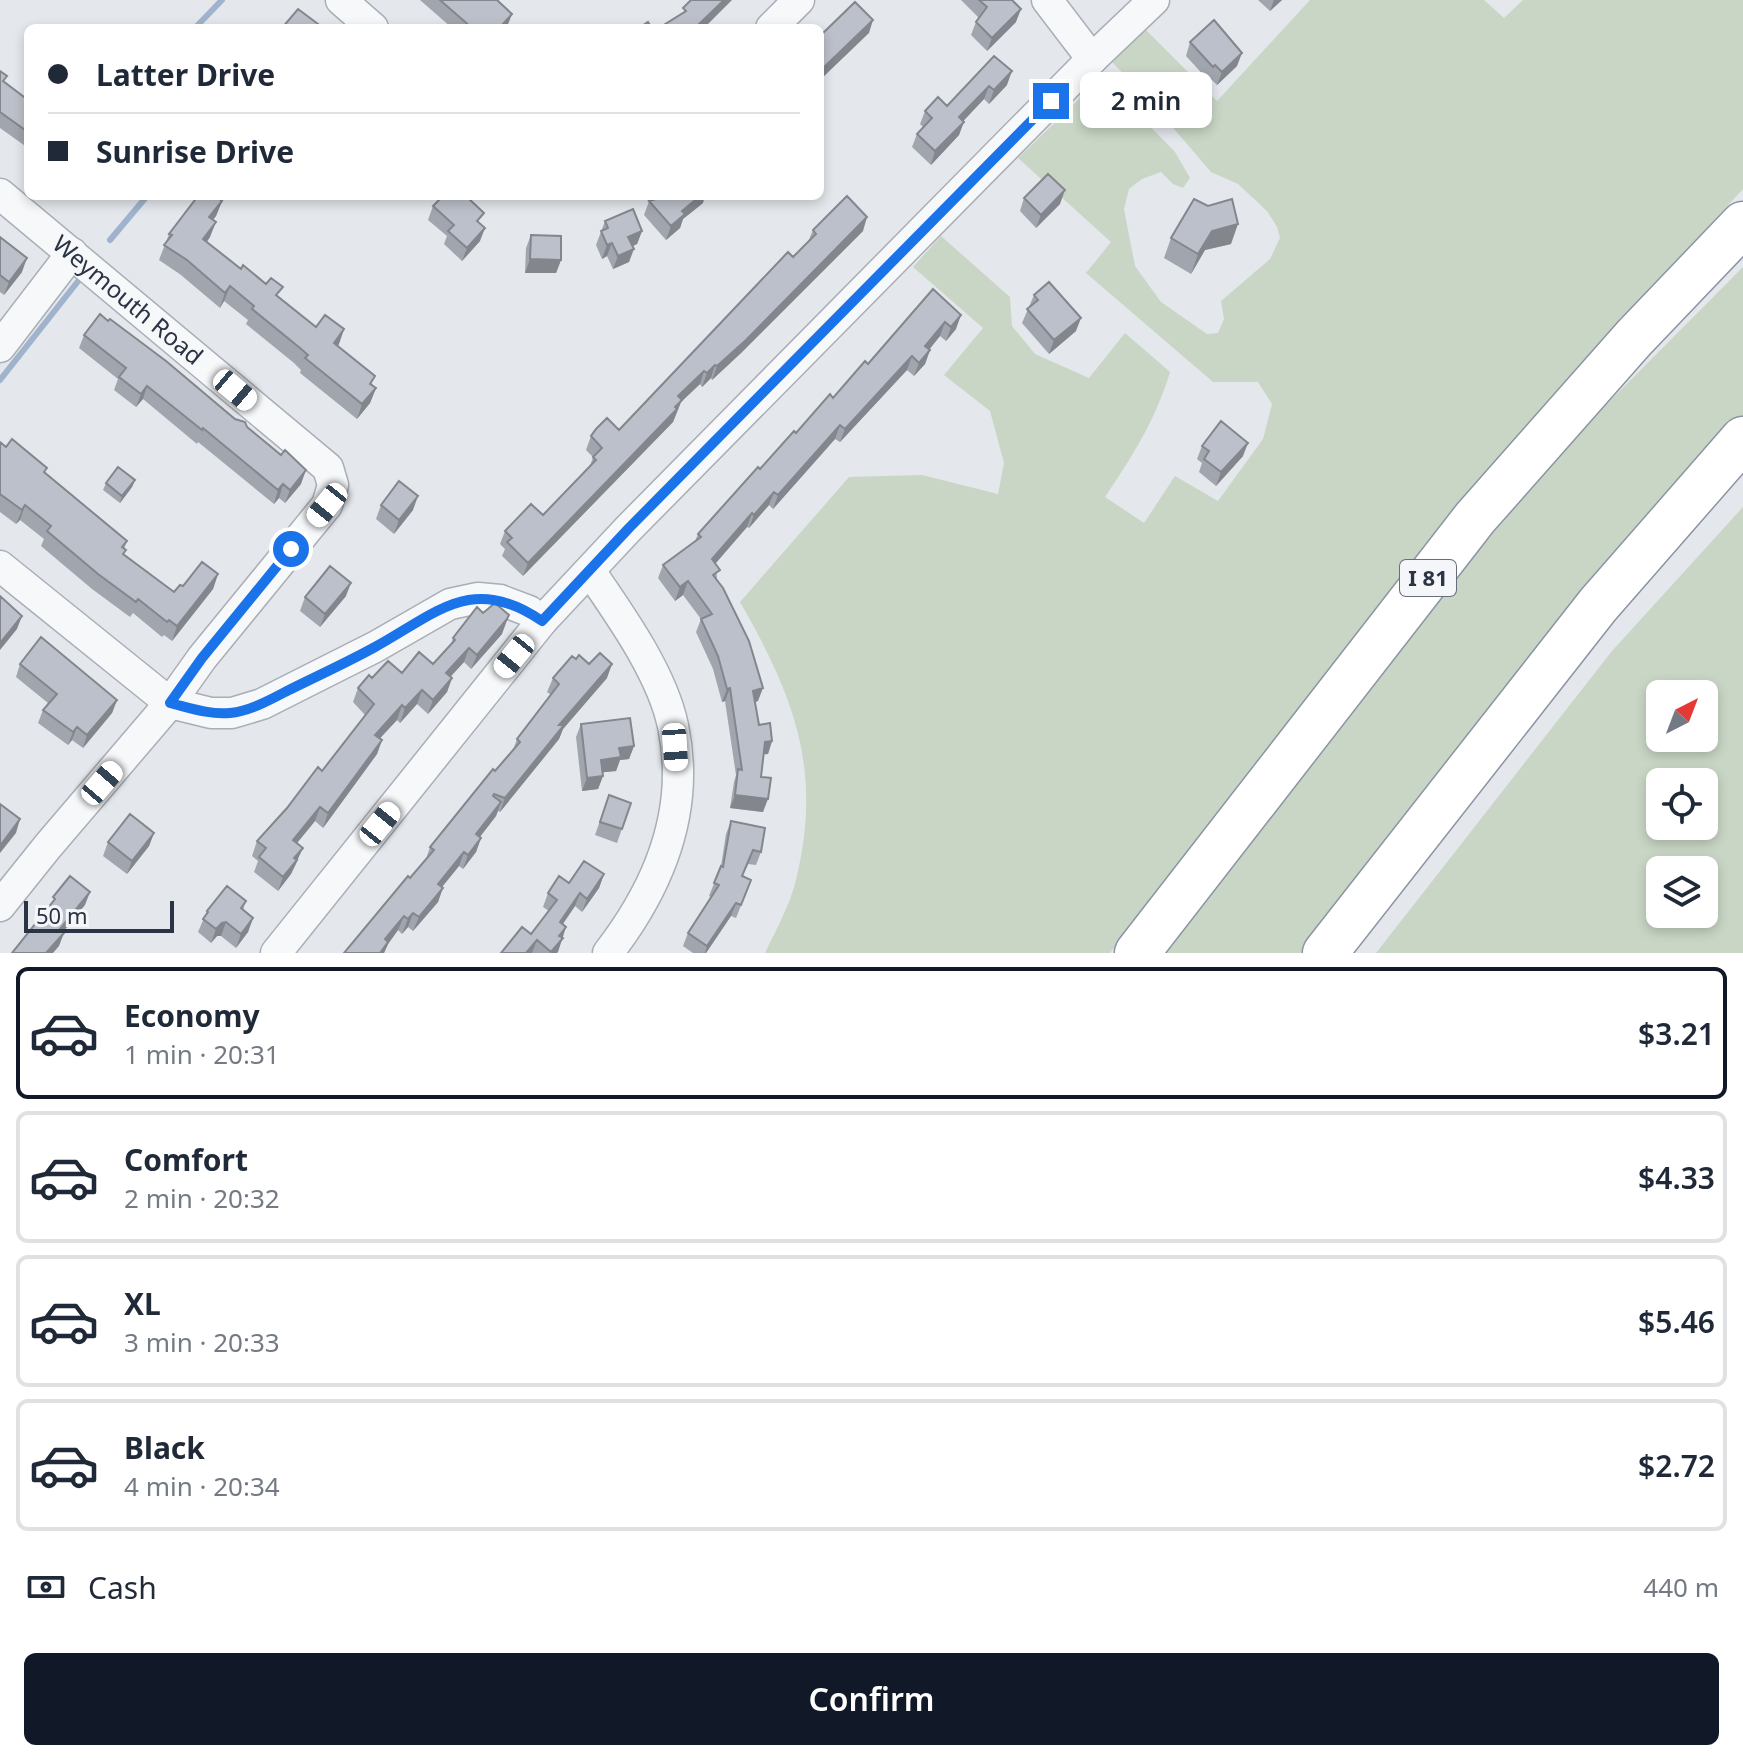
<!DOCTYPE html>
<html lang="en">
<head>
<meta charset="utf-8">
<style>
	body { margin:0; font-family:"Noto Sans",sans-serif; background:#f2f2f3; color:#1f2937; height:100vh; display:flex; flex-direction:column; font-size:30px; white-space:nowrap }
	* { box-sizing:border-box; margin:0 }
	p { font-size:26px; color:#747a83 }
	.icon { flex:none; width:44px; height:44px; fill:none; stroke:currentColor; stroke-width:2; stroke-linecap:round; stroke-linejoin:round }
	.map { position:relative; height:953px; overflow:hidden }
	.panel { display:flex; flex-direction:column; background:#fff; flex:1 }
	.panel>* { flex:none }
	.guide { position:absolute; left:24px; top:24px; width:800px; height:176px; border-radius:12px; box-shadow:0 4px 12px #0003; display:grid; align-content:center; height:176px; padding:0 24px; background:#fff }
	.needle { width:52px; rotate:42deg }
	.tools { position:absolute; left:1646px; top:680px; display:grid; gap:16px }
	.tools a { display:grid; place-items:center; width:72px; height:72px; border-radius:12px; background:#fff; box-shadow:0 4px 12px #0003; font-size:40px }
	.scale { position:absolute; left:24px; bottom:20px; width:150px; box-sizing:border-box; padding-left:8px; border:4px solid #2b3445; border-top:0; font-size:22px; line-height:28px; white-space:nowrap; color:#2b3445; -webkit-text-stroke:6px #f4f6f9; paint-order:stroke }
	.end { position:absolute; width:36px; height:36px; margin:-18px; border:10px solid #1a73e8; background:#fff; box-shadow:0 0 0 4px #fff }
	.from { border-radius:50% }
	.bubble { position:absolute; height:56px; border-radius:12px; background:#fff; box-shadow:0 4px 12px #0003; font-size:26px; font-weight:600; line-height:56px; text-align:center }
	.car { position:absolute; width:24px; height:48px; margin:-24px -12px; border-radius:10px; box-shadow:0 0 6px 2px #0007; background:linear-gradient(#fff 24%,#345 0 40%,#fff 0 76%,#345 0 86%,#fff 0) }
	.guide b { display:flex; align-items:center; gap:28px; height:76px; font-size:30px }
	.guide b+b { border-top:2px solid #e0e1e3 }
	.guide i { width:20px; height:20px; background:#1f2937 }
	ul { padding:14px 0 0; list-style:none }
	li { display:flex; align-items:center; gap:24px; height:132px; margin:0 16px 12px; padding:0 8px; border:4px solid #e0e1e3; border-radius:12px }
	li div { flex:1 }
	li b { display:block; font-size:30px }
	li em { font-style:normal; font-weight:600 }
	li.on { border-color:#111827 }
	li>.icon { width:72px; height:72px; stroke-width:1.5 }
	.pay { display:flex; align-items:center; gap:20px; height:88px; padding:0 24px; font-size:30px }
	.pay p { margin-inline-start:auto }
	.action { display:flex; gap:16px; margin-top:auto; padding:16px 24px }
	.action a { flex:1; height:92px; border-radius:12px; background:#111827; color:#fff; font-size:32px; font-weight:600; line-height:92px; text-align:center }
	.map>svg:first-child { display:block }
	.green { fill:#c9d6c5; fill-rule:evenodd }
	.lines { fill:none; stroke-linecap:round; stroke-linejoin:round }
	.stream { stroke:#9fb4cc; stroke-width:6 }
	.minor-casing { stroke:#a9aeb7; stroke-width:33 }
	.highway-casing { stroke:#8b94a3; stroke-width:47 }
	.minor { stroke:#f7f8fa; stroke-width:30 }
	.highway { stroke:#fff; stroke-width:44 }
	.wall { fill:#a1a5ae }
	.shaded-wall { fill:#83868d }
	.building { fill:#bbc0ca; stroke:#83868d; stroke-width:2 }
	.route { stroke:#1a73e8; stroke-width:10 }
	.labels { text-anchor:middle; stroke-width:7; stroke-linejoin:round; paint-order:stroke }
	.shield { fill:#f4f6f9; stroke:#676e7b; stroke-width:2 }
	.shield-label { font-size:22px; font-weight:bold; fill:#2b3445 }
	.street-label { font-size:24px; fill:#2b3445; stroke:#f4f6f9 }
</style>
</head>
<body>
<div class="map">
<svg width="1743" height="953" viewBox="0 0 1743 953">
	<rect width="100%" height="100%" fill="#e4e7ec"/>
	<path class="green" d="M1310 0H1484L1504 18 1523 0H1743V189L1544 405 1345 650 1110 953H765C776 930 790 905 796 880 823 770 794 696 740 602L849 477 922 475 998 494 1004 463 990 411 944 375 983 328 913 267 941 236 1010 297 1012 326 1035 354 1089 378 1125 333 1170 372C1156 419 1132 457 1105 497L1144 523 1175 476 1218 501 1263 439 1272 404 1258 382H1213L1086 273 1111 242 1018 158 1102 77 1175 152 1190 178 1183 188 1173 184 1161 172 1142 179 1129 189 1124 209 1135 266 1161 302 1207 334 1218 333 1224 319 1221 301 1270 259 1280 238 1277 227 1267 211 1238 184 1211 172 1150 101 1112 62 1145 29 1217 101Z
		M1743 267V423L1479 722 1301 953H1163L1449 585 1580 431Z
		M1743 507V953H1376L1612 651ZM1704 694V738H1660V694ZM1660 782H1704V826H1660ZM1660 870H1704V914H1660Z"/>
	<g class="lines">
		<path class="stream" d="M195 28 222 0
			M110 240 147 196
			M0 380 79 280"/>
		<g class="minor-casing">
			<g id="minor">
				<path d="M341 0 373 28"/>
				<path d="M1047 0 1092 59"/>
				<path d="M771 28 799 0"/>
				<path id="s1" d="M0 194 328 468 333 485 327 505 202 658 170 703 48 846 0 906"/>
				<path d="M0 347 72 253"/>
				<path d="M0 566 170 703 211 713H232L262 704 375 647 450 604 478 598 500 600 529 611 542 621"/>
				<path d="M590 571C620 615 662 673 673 726 691 811 659 887 608 953"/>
				<path d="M276 953 542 621 629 528 1092 59 1154 0"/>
			</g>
		</g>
		<g class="highway-casing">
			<path id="highway" d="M1137 953 1475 518 1634 338 1743 224
				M1325 953 1598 605 1743 439"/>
		</g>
		<use href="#minor" class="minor"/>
		<use href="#highway" class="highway"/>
	</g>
	<path class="wall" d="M420 0H497L508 26 512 28H452Z
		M961 0H1012L1016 22 987 51 971 35 976 22 979 18Z
		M1258 0H1282L1270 11Z
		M1190 42 1237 66 1217 85 1210 78 1208 80 1186 56Z
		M994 56 1007 85 989 104 984 99 963 121 959 135 931 165 912 147 917 134 923 127 920 124 925 111 947 106Z
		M0 71 5 82 28 100V148L0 128Z
		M651 196H700L703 203 683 219 680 228 666 240 644 215Z
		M1024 198 1060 204 1036 228 1020 211Z
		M222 201 216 216 213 220 210 237 207 242 316 327 344 329 338 346 376 388 370 403 357 419 300 373 301 370 294 363 246 324 248 320 224 301 220 308 181 275 159 260 169 234Z
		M433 206 480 224V241L462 261 444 244 447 236 428 220Z
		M605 221 642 231 637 244 633 246 629 262 613 269 607 256 602 259 596 245Z
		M813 230 863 231 741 353 712 380 711 378 702 387 700 384 681 402 673 422 523 576 502 556 505 549 500 544 505 531 543 515 590 466 593 457 586 450 591 436 619 430 808 242Z
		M531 235 561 260 556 273H525L526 248Z
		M0 237 22 272 4 295 0 292Z
		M1171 238 1231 244 1205 250 1191 274 1164 258Z
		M933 289 956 329 946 341 940 336 929 349 930 350 925 364 914 376 907 370 840 442 835 439 773 509 769 505 749 528 747 527 716 563 717 580 758 701 755 702 759 725 772 741 768 754H764L761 777 763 812 730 808 734 782 736 775 725 701 722 702 713 669 696 632 701 619 683 595 675 601 658 578 663 565 695 541 698 534 760 469 868 364Z
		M1034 295 1076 331 1049 354 1022 323Z
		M84 335 247 427 301 484 285 503 279 498 274 504 198 442 197 444 143 399 136 407 114 390 118 379 79 348Z
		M0 442 45 473 127 541 124 549V554L174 592 183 586 218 574 213 589 172 641 164 635 162 637 133 613 130 617 92 589 41 546 44 539 20 520 16 524 0 512Z
		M1202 446 1243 456 1216 486 1199 472 1202 463 1197 459Z
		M135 480 132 487 120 503 103 490 106 483Z
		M381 505 413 510 394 534 376 519Z
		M346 596 320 627 300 611 305 597Z
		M502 634 471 669 464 662 451 676 452 678 447 692 428 714 417 704 400 723 397 720 380 738 382 740 377 754 323 828 315 821 297 843V862L291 874 278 891 254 872 258 861 252 856 257 841 322 771 365 715 353 702 358 688 372 678 402 673 433 664 451 645 453 638Z
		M576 659 607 678 563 729 559 739 500 812 498 811 496 816 480 837 481 838 476 852 463 869 459 866 442 887 438 902 413 931 408 927 402 934 398 930 388 944 384 953H344L410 878 426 859 430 847 513 750 517 739 551 695 547 692 553 678Z
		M20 664 117 700 112 713 83 748 72 740 68 745 38 723 43 710 48 703 16 677Z
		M581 724 634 746 629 759 620 760 616 771 603 772V776L598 789 582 791 576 737Z
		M609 795 631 803 617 843 595 835Z
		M731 821 761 852 756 865 748 864 742 876 746 893 736 918 731 916 706 953H693L683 946 688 933 711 897 709 896 721 866 726 834Z
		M154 833 149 846 127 874 103 856 108 842Z
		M604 874 599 888 582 912 575 906 563 924 566 927 557 953H501L531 934 549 911 543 907 548 893 569 883Z
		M246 901 243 910 253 918 248 932 236 948 221 936H217L211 943 198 932 207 911Z"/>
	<path class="shaded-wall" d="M724 0H732L704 28H695Z
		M1274 0H1282L1270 11Z
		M1021 9 1016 22 987 51 992 38Z
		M512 14 507 27 503 24Z
		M873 20 869 33 820 80V71Z
		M1242 53 1237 66 1217 85 1222 72Z
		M1012 71 1007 85 989 104 994 90Z
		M989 86 984 99 954 131 959 117Z
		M964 122 959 135 931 165 935 151Z
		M1065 190 1060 204 1036 228 1041 215Z
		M700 196H705L703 203 683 219 680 228 666 240 671 226 682 211Z
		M222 201 216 216 203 232 209 217Z
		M867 217 863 231 741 353 712 380 717 366Z
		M216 222 210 237 197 254 203 239Z
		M1238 224 1231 244 1205 250 1191 274 1198 254 1212 231Z
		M485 228 480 241 462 261 467 248Z
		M642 231 637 244 623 250 628 237Z
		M612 243 607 256 602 259 607 245Z
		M634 249 629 262 613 269 618 256Z
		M27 258 22 272 4 295 9 282Z
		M530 259 561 260 556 273H525Z
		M230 286 224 301 220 308 225 293Z
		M961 315 956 329 946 341 951 327Z
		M1081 318 1076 331 1049 354 1054 340Z
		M945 322 940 336 921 360 925 346Z
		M344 329 339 344 328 358 334 343Z
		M930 350 925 364 914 376 919 363Z
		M912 356 907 370 840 442 845 429Z
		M715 365 711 378 702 387 707 373Z
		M704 371 700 384 681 402 673 422 523 576 528 563 678 396Z
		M147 386 143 399 136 407 141 394Z
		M376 388 370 403 357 419 362 404Z
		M840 425 835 439 773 509 778 495Z
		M1248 443 1243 456 1216 486 1221 472Z
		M306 470 301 484 285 503 290 490Z
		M135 480 132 487 120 503 122 496Z
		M283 484 279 498 274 504 278 490Z
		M774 492 769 505 749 528 754 515Z
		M418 496 413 510 394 534 399 520Z
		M25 505 20 520 16 524 22 510Z
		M752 513 747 527 708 572 712 559Z
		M218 574 213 589 172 641 177 626Z
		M688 581 683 595 675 601 680 587Z
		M351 583 346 596 320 627 325 614Z
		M509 615 502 634 471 669 477 655Z
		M22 616 17 629 0 650V643Z
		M469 648 464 662 441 687 446 673Z
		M612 664 607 678 563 729 559 739 500 812 505 798 559 725Z
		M452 678 447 692 428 714 433 700Z
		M730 688 725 701 722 702 727 689Z
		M763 688 758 701 749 704 753 691Z
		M422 690 417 704 400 723 405 708Z
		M117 700 112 713 83 748 87 735Z
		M402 705 397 720 370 749 375 735Z
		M77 727 72 740 68 745 73 732Z
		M382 740 377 754 323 828 328 813Z
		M772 741 768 754 760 755 765 742Z
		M634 746 629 759 620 760 616 771 596 773 601 760 619 748Z
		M603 776 598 789 582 791 587 778Z
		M735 795 768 799 763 812 730 808Z
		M501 802 496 816 471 848 476 834Z
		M320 807 315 821 288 854 293 840Z
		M20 819 16 833 0 853V846Z
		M154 833 149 846 127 874 132 861Z
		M481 838 476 852 463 869 468 855Z
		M303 848 291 874 278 891 283 877 294 858Z
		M464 852 459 866 433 898 438 884Z
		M604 874 599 888 582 912 587 899Z
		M443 888 438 902 413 931 419 917Z
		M90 892 85 905 55 942 60 929Z
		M580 893 575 906 555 935 560 922Z
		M736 903 731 916 706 953H705L707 946Z
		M413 913 408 927 402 934 408 919Z
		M404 916 398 930 388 944 384 953H380L385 939Z
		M253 918 248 932 236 948 241 934Z
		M226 922 221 936H217L211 943 216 929 222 923Z
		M566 927 558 952 557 953H551L554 949 559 936Z
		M64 933 59 946 53 953H46Z
		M537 940 532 953H526Z"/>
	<path class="building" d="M440 0H497L512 14 503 24 512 28H472Z
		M691 0H724L695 28H659L686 11 683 8Z
		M979 0H1012L1021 9 992 38 976 22 987 7Z
		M855 2 873 20 820 71V36Z
		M298 9 322 27 282 28Z
		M1214 20 1242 53 1222 72 1215 65 1213 67 1190 42Z
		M648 22 652 28H639Z
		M994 56 1012 71 994 90 989 86 959 117 964 122 935 151 917 134 932 118 925 111 938 97 947 106Z
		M0 71 7 76 3 81 28 100V132L0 112Z
		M1048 174 1065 190 1041 215 1024 198Z
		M198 196H215L222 201 209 217 216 222 203 239 241 269 243 265 266 284 271 278 283 287 276 295 316 327 325 315 344 329 334 343 375 376 370 384 376 388 362 404 305 358 308 355 300 348 252 309 254 306 230 286 225 293 187 260 164 245 172 235 169 234Z
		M443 196H466L484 213 477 221 485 228 467 248 448 231 454 225 433 206Z
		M654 196H700L682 211 685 214 671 226 649 201 656 199Z
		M847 196 867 217 746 340 717 366 715 365 707 373 704 371 678 396 682 400 675 407 677 409 528 563 507 542 512 538 505 531 531 504 543 515 596 460 593 457 602 448 591 436 596 429 607 418 619 430 788 252 793 257 816 234 813 230Z
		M1194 199 1208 206 1232 199 1238 224 1212 231 1198 254 1171 238Z
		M633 209 642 231 628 237 634 249 618 256 612 243 607 245 601 231 608 228 605 221Z
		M531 235 561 236V260L530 259Z
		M0 237 27 258 9 282 0 275Z
		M1049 282 1081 318 1054 340 1027 309 1038 300 1034 295Z
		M933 289 961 315 951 327 945 322 925 346 930 350 919 363 912 356 845 429 840 425 778 495 774 492 754 515 752 513 712 559 720 570 713 575 723 588 749 641 763 688 753 691 759 725 770 723 772 741 765 742 761 777 771 778 768 799 735 795 738 769 742 770 730 688 727 689 718 656 701 619 712 614 688 581 680 587 663 565 701 537 698 534 758 467 760 469 794 431 796 433 830 394 833 398 865 361 868 364Z
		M100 314 108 321 110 319 166 361 235 419 245 422 247 427 281 455 285 450 306 470 290 490 283 484 278 490 203 428 202 430 147 386 141 394 119 377 126 368 84 335Z
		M1221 421 1248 443 1221 472 1204 459 1209 451 1202 446Z
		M12 439 47 468 44 472 127 541 122 547 126 550 123 554 174 592 180 585 183 586 202 562 218 574 177 626 169 620 167 622 138 599 136 602 98 574 47 531 51 526 25 505 22 510 0 494V442L6 447Z
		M118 467 135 480 122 496 106 483Z
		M399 481 418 496 399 520 381 505Z
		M330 566 351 583 325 614 305 597Z
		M0 596 22 616 0 643Z
		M495 603 509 615 507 619 477 655 469 648 446 673 452 678 433 700 422 690 405 708 402 705 375 735 382 740 328 813 320 807 293 840 303 848 294 858 297 860 283 877 259 857 266 848 257 841 287 808 318 767 322 771 374 704 358 688 369 675 372 678 388 661 402 673 419 652 433 664 455 640 453 638 477 607 483 613Z
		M41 637 117 700 87 735 77 727 73 732 43 710 57 694 20 664Z
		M600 653 612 664 559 725H564L505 798 494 794 493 796 501 802 476 834 481 838 468 855 464 852 438 884 443 888 419 917 413 913 408 919 404 916 385 939 388 942 380 953H344L408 876 410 878 434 850 430 847 493 769 495 771 520 742 517 739 559 684 553 678 572 656 576 659 579 655 589 664Z
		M630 718 634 746 619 748 621 757 601 760 603 776 587 778 581 724Z
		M609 795 631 803 622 829 600 822Z
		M0 804 20 819 0 846Z
		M130 814 154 833 132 861 108 842Z
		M731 821 765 828 761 852 753 850 742 876 751 880 741 905 736 903 707 946 688 933 719 885 714 883 721 866 723 867Z
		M584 861 604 874 587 899 580 893 560 922 566 927 559 936 563 938 551 952 537 940 526 953H501L522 927 531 934 557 900 548 893 559 876 569 883Z
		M70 876 90 892 60 929 64 933 46 953H12L55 899 53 897Z
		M227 886 246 901 241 908 253 918 241 934 226 922 222 923 216 929 203 919 208 912 207 911Z"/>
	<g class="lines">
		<path class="route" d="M291 549 202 658 170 703C190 708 210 715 230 713 250 711 270 700 287 691 317 676 346 663 375 647 437 613 472 573 542 621L629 528 1051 101"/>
	</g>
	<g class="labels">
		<rect class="shield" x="1400" y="560" width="56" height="36" rx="6"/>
		<g class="shield-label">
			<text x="1428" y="586">I 81</text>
		</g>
		<g class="street-label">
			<text dy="8" stroke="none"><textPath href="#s1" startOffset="166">Weymouth Road</textPath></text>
		</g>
	</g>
</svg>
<div class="tools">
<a><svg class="needle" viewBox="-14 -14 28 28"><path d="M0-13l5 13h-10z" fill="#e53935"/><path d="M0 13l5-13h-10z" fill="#747a83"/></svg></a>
<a><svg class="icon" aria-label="locate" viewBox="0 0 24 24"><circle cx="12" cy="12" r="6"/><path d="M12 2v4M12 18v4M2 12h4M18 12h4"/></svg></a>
<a><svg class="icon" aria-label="layers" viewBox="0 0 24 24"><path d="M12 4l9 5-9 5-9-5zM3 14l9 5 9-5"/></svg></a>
</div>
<div class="scale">50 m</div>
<i class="end from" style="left:291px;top:549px"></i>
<i class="end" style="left:1051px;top:101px"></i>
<div class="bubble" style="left:1080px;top:72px;width:132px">2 min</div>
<i class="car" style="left:235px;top:390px;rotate:130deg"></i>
<i class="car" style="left:327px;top:505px;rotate:219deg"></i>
<i class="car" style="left:514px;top:656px;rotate:219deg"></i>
<i class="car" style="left:675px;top:747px;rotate:176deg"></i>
<i class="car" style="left:102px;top:783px;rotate:41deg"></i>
<i class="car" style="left:380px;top:824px;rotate:39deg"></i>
<div class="guide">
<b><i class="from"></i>Latter Drive</b>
<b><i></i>Sunrise Drive</b>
</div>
</div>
<section class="panel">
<ul>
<li class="on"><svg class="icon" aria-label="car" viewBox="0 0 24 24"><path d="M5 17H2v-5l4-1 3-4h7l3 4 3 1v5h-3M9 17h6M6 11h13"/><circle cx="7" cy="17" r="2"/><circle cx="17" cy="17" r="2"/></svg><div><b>Economy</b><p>1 min · 20:31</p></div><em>$3.21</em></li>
<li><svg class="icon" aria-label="car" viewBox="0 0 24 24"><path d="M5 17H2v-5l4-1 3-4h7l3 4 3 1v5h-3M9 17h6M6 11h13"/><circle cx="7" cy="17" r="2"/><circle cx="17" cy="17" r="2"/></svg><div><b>Comfort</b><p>2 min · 20:32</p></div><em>$4.33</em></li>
<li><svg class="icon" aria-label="car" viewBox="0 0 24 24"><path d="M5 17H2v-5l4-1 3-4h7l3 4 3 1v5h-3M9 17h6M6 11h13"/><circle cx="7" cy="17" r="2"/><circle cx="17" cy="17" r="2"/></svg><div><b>XL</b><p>3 min · 20:33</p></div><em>$5.46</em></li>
<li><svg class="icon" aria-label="car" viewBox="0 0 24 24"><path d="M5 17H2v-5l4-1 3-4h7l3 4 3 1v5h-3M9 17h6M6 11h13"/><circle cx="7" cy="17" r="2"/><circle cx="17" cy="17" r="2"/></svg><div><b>Black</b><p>4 min · 20:34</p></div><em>$2.72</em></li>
</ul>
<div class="pay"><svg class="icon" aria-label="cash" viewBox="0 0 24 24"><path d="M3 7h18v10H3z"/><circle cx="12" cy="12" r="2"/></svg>Cash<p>440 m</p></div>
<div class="action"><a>Confirm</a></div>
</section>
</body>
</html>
